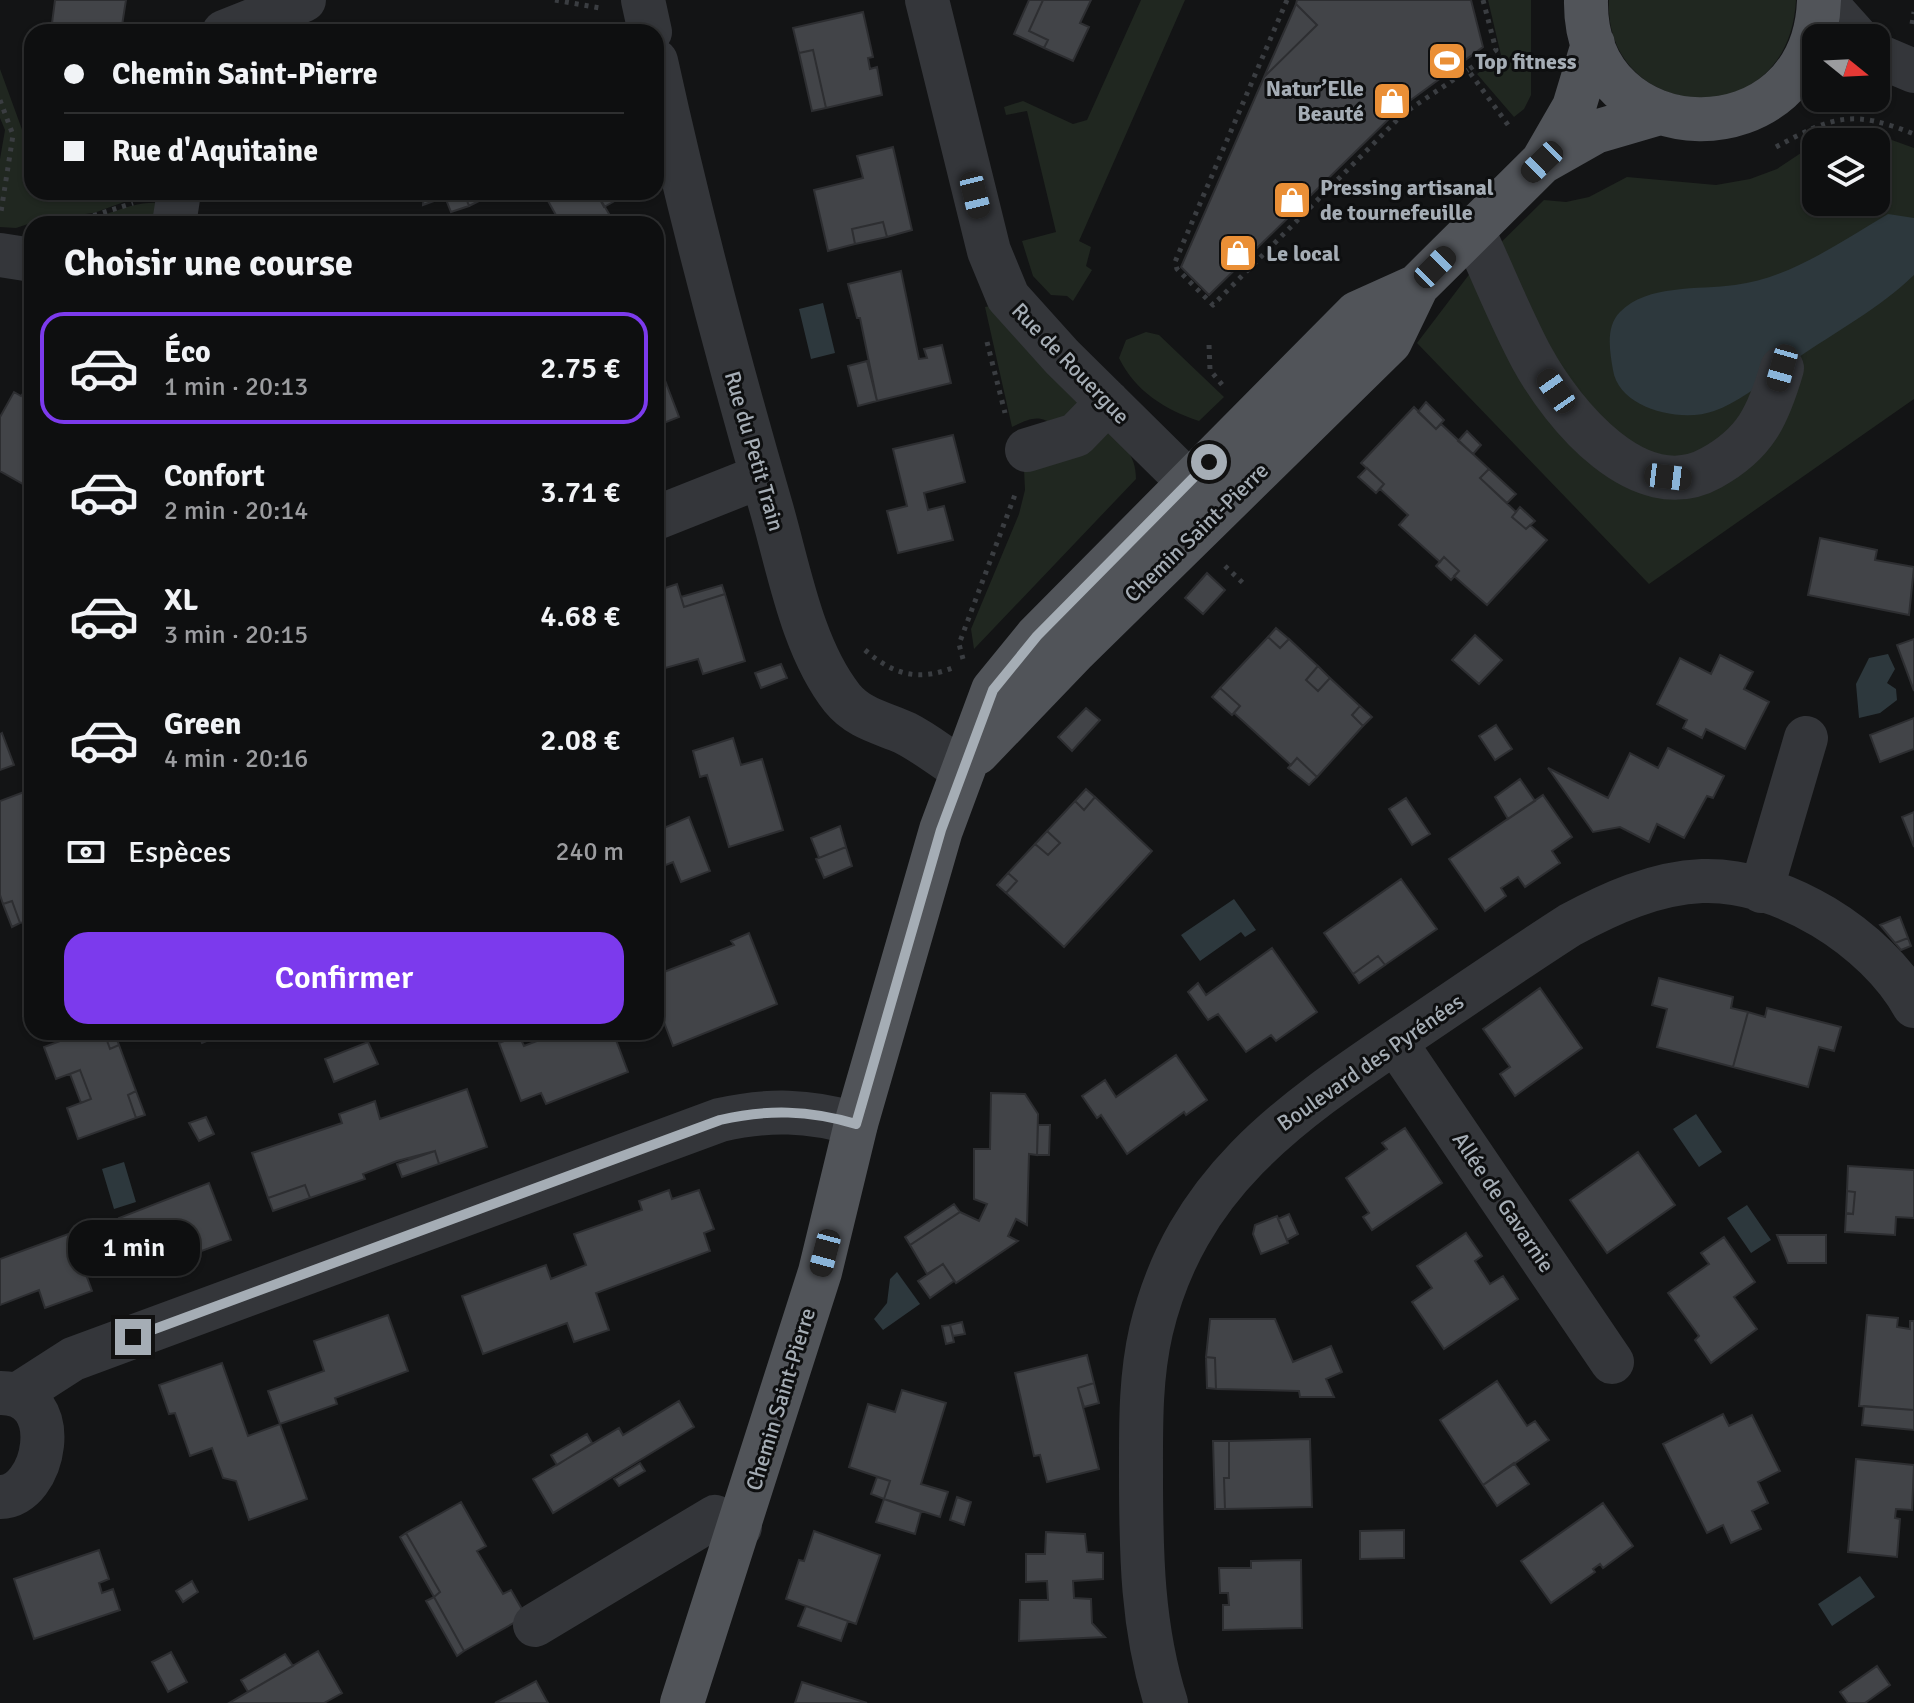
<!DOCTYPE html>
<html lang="fr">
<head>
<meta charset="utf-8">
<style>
	body { margin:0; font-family:Signika,sans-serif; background:#1c1d1e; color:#f1f3f6; height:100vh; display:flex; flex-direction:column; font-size:30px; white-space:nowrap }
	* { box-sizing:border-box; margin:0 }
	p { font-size:26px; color:#9b9c9f }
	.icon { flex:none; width:44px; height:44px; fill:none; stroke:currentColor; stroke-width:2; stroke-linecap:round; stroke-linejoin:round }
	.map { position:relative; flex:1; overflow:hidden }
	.details { position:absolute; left:24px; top:216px; width:640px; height:824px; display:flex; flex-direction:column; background:#0e0f10; border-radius:24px; box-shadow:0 2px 6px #0004,0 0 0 2px #2e2f30 }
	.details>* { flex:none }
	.hud { position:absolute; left:24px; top:24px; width:640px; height:176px; border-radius:24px; box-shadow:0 2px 6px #0004,0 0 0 2px #2e2f30; display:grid; align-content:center; height:176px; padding:0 40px; background:#0e0f10 }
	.needle { width:52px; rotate:108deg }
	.tools { position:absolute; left:1802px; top:24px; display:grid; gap:16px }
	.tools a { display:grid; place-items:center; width:88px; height:88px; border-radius:16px; background:#0e0f10; box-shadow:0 2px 6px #0004,0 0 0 2px #2e2f30; font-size:40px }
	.end { position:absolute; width:36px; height:36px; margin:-18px; border:10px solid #a5adb5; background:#111; box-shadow:0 0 0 4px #111 }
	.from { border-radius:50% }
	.bubble { position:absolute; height:56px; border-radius:24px; background:#0e0f10; box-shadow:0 2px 6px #0004,0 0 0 2px #2e2f30; font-size:26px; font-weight:600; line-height:56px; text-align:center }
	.car { position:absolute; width:24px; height:48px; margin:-24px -12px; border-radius:10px; box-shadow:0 0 6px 2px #0007; background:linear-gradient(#222 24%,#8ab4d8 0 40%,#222 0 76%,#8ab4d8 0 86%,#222 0) }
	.hud b { display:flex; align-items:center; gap:28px; height:76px; font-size:30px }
	.hud b+b { border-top:2px solid #2e2f30 }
	.hud i { width:20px; height:20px; background:#f1f3f6 }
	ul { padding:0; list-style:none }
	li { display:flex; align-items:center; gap:24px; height:112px; margin:0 16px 12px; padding:0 24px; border:4px solid transparent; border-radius:24px }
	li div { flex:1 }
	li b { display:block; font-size:30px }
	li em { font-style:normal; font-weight:600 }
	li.on { border-color:#7c3aed }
	li>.icon { width:72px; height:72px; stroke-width:1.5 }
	h2 { padding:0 40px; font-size:36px; line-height:96px }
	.pay { display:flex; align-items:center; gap:20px; height:88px; padding:0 40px; font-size:30px }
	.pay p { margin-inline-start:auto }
	.primary-button { display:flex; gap:16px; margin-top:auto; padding:16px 40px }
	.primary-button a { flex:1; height:92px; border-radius:24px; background:#7c3aed; color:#fff; font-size:32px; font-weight:600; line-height:92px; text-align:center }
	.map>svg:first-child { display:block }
	.green { fill:#202720 }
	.water { fill:#2d383d }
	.building { fill:#424448; stroke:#2d2e31; stroke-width:2 }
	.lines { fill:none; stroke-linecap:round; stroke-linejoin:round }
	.path { stroke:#3a3d41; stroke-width:5; stroke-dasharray:4 6; stroke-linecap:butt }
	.minor { stroke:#34363a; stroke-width:44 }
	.major { stroke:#515459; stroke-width:44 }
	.route { stroke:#a5adb5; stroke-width:10 }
	.labels { text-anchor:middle; stroke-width:6; stroke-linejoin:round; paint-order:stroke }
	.poi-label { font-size:22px; font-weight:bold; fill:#a5adb5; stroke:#0e0f10; text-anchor:start }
	.street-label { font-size:22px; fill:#a5adb5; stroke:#0e0f10 }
</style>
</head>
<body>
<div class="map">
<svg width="1914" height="1703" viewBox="0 0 1914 1703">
	<rect width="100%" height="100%" fill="#131415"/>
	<path class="green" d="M1141 0H1185L1079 241 1091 247 1086 266 1092 270 1073 301 1067 296 1051 295 1033 276 1022 241 1056 232 1027 111 1006 115 1004 107 1023 101 1073 124 1087 120Z
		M1488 0H1531V95L1524 109 1514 117 1477 74 1501 55Z
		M1609 0H1796C1789 139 1603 122 1609 0Z
		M0 69 32 157V192H151L94 213 43 219 16 228 0 227V159L5 130 0 118Z
		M1830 135H1878L1914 148V399L1649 584 1417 343 1471 272 1544 200 1566 202 1589 197 1627 177 1716 185 1750 179 1777 169 1816 143V202H1876V142H1818Z
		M158 203 151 224H67C98 222 127 201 158 203Z
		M990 306 1081 405 1055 427C1040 413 1029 419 1012 427L985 307Z
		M1146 332 1159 335 1224 397 1199 421C1164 409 1136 392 1119 358L1126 340Z
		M1104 430C1123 444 1136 454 1136 479L974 649 971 629 1019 514 1025 490 1024 469Z"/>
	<path class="water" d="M1888 214 1914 218V275C1880 308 1835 332 1796 359 1771 376 1742 401 1714 411 1681 423 1619 409 1613 370 1610 352 1605 327 1620 312 1647 284 1699 290 1735 285 1791 278 1840 242 1888 214Z
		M823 303 835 353 811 359 799 309Z
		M1888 654 1895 669 1887 683 1896 689 1897 700 1880 713 1859 718 1856 684 1869 658Z
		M1234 899 1256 930 1245 937 1241 932 1200 961 1181 935Z
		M1696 1114 1722 1152 1699 1167 1673 1129Z
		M124 1162 136 1202 114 1209 102 1169Z
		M1747 1205 1771 1240 1751 1253 1727 1218Z
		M897 1272 920 1304 883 1330 874 1319 887 1303 890 1279Z
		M1860 1576 1875 1597 1832 1626 1818 1604Z"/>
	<path class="building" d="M55 0H126L121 32 51 31Z
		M1029 0H1043L1029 31 1048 40 1044 48 1014 34Z
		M1043 0H1091L1080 23 1089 27 1073 61 1044 48 1048 40 1029 31Z
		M1297 0H1471L1483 47 1400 108 1209 295 1181 267 1264 77 1317 25 1296 4Z
		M1296 4 1317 25 1264 77 1290 18Z
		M863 12 873 57 868 58 870 69 877 67 882 95 826 108 813 50 799 53 793 28Z
		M478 25 498 28 497 32H477Z
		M813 50 826 108 812 111 799 53Z
		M893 147 912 230 887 237 883 222 852 229 855 244 828 251 814 190 863 178 857 156Z
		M424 192H445V197L423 205Z
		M457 192H464L469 206 451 212 445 197Z
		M464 192H478L481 200 469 206Z
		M543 192H596L615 224H561Z
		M596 192H607L613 202 604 207Z
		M208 217 250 223V224H207Z
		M883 222 887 237 855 244 852 229Z
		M901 271 919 359 927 358 924 349 942 345 951 383 877 401 860 318H857L848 284Z
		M867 361 877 401 858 406 848 366Z
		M661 370 679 417 656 426V372Z
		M32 382V467L23 484 0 471V417L14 392 21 396Z
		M1426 402 1444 420 1436 429 1418 412Z
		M1414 407 1436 429 1441 424 1489 469 1480 478 1516 512 1512 517 1526 529 1530 525 1547 540 1487 605 1454 576 1459 571 1444 557 1440 562 1399 525 1408 515 1380 489 1384 484 1361 463Z
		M1467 431 1481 445 1473 454 1458 441Z
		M953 435 965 482 924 493 928 510 944 506 953 540 898 553 887 511 907 506 893 449Z
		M1367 468 1384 484 1376 493 1358 477Z
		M1489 469 1516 494 1507 503 1480 478Z
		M1520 507 1535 521 1526 529 1512 517Z
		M1820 538 1877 550 1875 560 1914 567 1909 615 1808 595Z
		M1444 557 1459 571 1451 580 1436 566Z
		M1207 573 1225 590 1203 614 1185 598Z
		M677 584 684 607 725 594 745 661 703 674 698 659 658 670 656 591Z
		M722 585 725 594 684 607 681 597Z
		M1276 628 1289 639 1280 648 1268 637Z
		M1475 635 1502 660 1479 684 1452 660Z
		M1268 637 1280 648 1289 639 1318 666 1306 680 1318 691 1330 678 1360 706 1352 715 1363 726 1317 777 1297 758 1291 765 1234 713 1240 706 1220 688Z
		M1914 639V691L1897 645Z
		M1720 655 1753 672 1744 689 1769 702 1745 749 1706 729 1702 738 1683 728 1687 720 1657 704 1680 658 1711 674Z
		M781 664 787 678 761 688 755 673Z
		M1318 666 1330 678 1318 691 1306 680Z
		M1220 688 1240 706 1232 715 1212 697Z
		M1360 706 1372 717 1363 726 1352 715Z
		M1086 708 1100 720 1072 751 1058 737Z
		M1914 718V749L1880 762 1870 735Z
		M1496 725 1512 749 1495 760 1479 736Z
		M2 733 14 765 0 770V734Z
		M733 738 741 765 762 759 783 830 729 847 707 775 700 777 693 751Z
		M1668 748 1724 776 1713 798 1707 796 1684 838 1657 824 1649 842 1620 827 1593 832 1548 768 1608 798 1630 753 1658 768Z
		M1297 758 1317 777 1309 785 1288 768Z
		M1520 779 1535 801 1508 819 1495 797Z
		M32 789V826L28 827 32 838V921L20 923 12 901 3 904 0 895V801Z
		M1086 789 1095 797 1084 810 1075 801Z
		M1543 795 1572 837 1552 851 1560 863 1525 887 1518 877 1501 888 1506 896 1485 911 1449 859Z
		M1095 797 1152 851 1064 947 1006 893 1017 881 1008 873 1035 844 1048 855 1060 843 1047 831 1075 801 1084 810Z
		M1406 798 1430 834 1412 845 1389 809Z
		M656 809 664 828 689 817 710 871 681 882 673 862 656 869Z
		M1914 812V847L1902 817Z
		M840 826 846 847 819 858 811 838Z
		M1047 831 1060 843 1048 855 1035 844Z
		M846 847 852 866 824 878 816 859Z
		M1008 873 1017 881 1006 893 997 885Z
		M1401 879 1437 929 1385 965 1378 956 1353 974 1324 933Z
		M12 901 20 923 12 927 3 904Z
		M1900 917 1908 938 1895 943 1880 925Z
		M31 919 32 921V946L23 922Z
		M749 933 777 1004 673 1046 656 1001V975L734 945 731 941Z
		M1908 938 1911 946 1901 950 1895 943Z
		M1272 948 1317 1012 1276 1041 1271 1035 1246 1052 1218 1014 1208 1020 1188 992 1198 983 1206 995Z
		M1378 956 1385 965 1359 983 1353 974Z
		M1659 978 1733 997 1731 1008 1748 1012 1733 1067 1657 1047 1667 1009 1652 1005Z
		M1540 988 1582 1048 1515 1096 1500 1074 1510 1067 1483 1029Z
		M1767 1008 1841 1027 1834 1051 1819 1047 1808 1087 1733 1067 1748 1012 1765 1017Z
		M84 1032H104L110 1049 119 1045 136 1091 128 1095 136 1118 78 1139 67 1108 91 1099 80 1070 56 1079 44 1047Z
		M104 1032H114L119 1045 110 1049Z
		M198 1032H228L202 1043Z
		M560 1032H613L628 1072 546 1104 541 1093 521 1101 499 1043 519 1035 524 1046Z
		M368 1042 378 1064 334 1082 325 1059Z
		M1176 1055 1207 1100 1186 1115 1184 1112 1127 1154 1101 1115 1097 1118 1082 1096 1105 1080 1116 1097Z
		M80 1070 91 1099 81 1103 70 1074Z
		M467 1089 487 1147 439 1164 435 1151 397 1161 363 1174 365 1179 310 1198 305 1185 268 1198 252 1153 342 1123 339 1114 375 1101 380 1119Z
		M136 1091 145 1115 136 1118 128 1095Z
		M991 1093 1025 1094 1038 1114 1037 1155 1029 1154 1027 1225 1016 1219 1008 1236 1018 1241 956 1283 943 1264 927 1274 910 1245 960 1212 979 1221 987 1204 974 1199V1149H990Z
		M206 1117 214 1134 199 1141 189 1123Z
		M1038 1125H1050L1049 1155H1037Z
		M1405 1128 1442 1183 1372 1230 1363 1217 1369 1213 1346 1178 1387 1149 1382 1143Z
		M435 1151 439 1164 402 1177 397 1164Z
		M1638 1152 1675 1205 1607 1253 1570 1200Z
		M1848 1166 1914 1170V1218L1896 1217 1895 1235 1845 1232 1846 1213 1853 1214 1855 1192 1847 1191Z
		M209 1183 231 1240 159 1267 151 1248 133 1255 119 1218Z
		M305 1185 310 1198 273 1211 268 1198Z
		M669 1190 672 1199 699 1190 714 1229 704 1233 710 1251 596 1293 609 1330 574 1342 567 1323 483 1354 462 1296 546 1265 551 1279 586 1265 574 1234 642 1210 639 1201Z
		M1847 1191 1855 1192 1853 1214 1846 1213Z
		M954 1204 960 1212 910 1245 905 1237Z
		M1289 1214 1298 1234 1287 1240 1278 1219Z
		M1277 1216 1288 1243 1261 1254 1253 1234 1255 1225Z
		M71 1233 92 1291 45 1308 39 1290 0 1305V1259Z
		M1466 1233 1482 1256 1475 1261 1490 1284 1503 1276 1518 1299 1444 1349 1412 1302 1432 1288 1417 1266Z
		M1777 1235H1826V1263H1788Z
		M1724 1237 1755 1282 1734 1297 1757 1329 1711 1363 1695 1340 1699 1336 1668 1293 1709 1264 1701 1253Z
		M943 1264 954 1281 930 1298 918 1281Z
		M388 1315 408 1371 335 1398 337 1404 280 1424 268 1391 324 1371 314 1341Z
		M1867 1315 1898 1318 1897 1327 1910 1329V1321H1914V1410L1859 1406Z
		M1210 1319H1275L1293 1362 1331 1346 1342 1372 1326 1379 1334 1397H1300L1299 1391 1216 1389 1215 1358 1206 1357Z
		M962 1322 965 1334 953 1336 950 1325Z
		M950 1325 954 1342 946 1344 942 1326Z
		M1087 1355 1094 1383 1078 1388 1099 1469 1047 1482 1040 1455 1034 1456 1015 1373Z
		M1206 1357 1215 1358 1216 1389 1207 1388Z
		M222 1363 248 1436 280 1424 307 1499 249 1520 236 1481 223 1478 212 1448 190 1456 175 1413 169 1414 159 1385Z
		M1497 1381 1527 1426 1535 1421 1549 1440 1483 1485 1440 1420Z
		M1094 1383 1099 1403 1084 1407 1078 1388Z
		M902 1390 946 1403 921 1484 948 1492 940 1517 884 1499 890 1481 849 1467 868 1404 895 1412Z
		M679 1401 694 1427 553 1513 533 1479 619 1428 623 1435Z
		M1864 1406 1914 1410V1430L1862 1425Z
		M1723 1414 1729 1426 1752 1415 1780 1471 1758 1482 1768 1503 1752 1511 1761 1529 1731 1543 1723 1525 1707 1533 1663 1444Z
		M587 1434 592 1443 557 1465 551 1455Z
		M1310 1439 1312 1507 1225 1509 1224 1478H1229V1441Z
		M1213 1441H1229V1478H1224L1225 1509H1215Z
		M1856 1459 1914 1465 1912 1510 1896 1509 1895 1518 1900 1519 1897 1557 1848 1552Z
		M640 1463 645 1471 619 1486 614 1479Z
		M1514 1463 1529 1484 1497 1506 1483 1485Z
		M877 1477 890 1481 884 1499 871 1494Z
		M957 1497 971 1502 964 1525 950 1520Z
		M884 1499 921 1512 915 1534 876 1522Z
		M461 1502 486 1546 477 1551 503 1594 511 1590 526 1616 464 1651 434 1597 440 1592 406 1533Z
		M1603 1503 1633 1546 1603 1568 1600 1564 1593 1569 1595 1572 1551 1603 1521 1561Z
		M1404 1530V1558L1360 1559V1531Z
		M814 1531 880 1555 856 1624 786 1599 799 1560 804 1561Z
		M1046 1532 1085 1534 1087 1552 1103 1553V1579L1073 1581 1074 1598 1091 1599 1092 1623 1105 1637 1019 1641 1020 1600H1048L1047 1581 1026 1582V1554H1045Z
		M406 1533 440 1592 434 1597 400 1537Z
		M99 1550 109 1579 99 1583 102 1593 113 1589 120 1610 34 1639 14 1579Z
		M1301 1560 1302 1628 1223 1630V1605H1229L1228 1593H1220L1219 1568H1251V1561Z
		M192 1581 198 1592 183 1602 176 1591Z
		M434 1597 464 1651 457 1656 426 1601Z
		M806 1606 848 1621 841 1641 798 1626Z
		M318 1651 342 1693 324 1703H229Z
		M171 1652 187 1682 168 1692 152 1662Z
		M285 1654 293 1666 248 1692 241 1680Z
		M1877 1666 1890 1685 1865 1703H1848L1840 1692Z
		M536 1681 548 1703H495Z
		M802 1682 867 1703H795Z"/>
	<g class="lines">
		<path class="path" d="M555 0 600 8
			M1287 0 1175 262 1177 269 1213 305 1404 113 1468 70
			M1483 0 1496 50 1468 70 1511 129
			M1912 24 1914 12
			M0 100 13 135 1 212
			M1776 147C1833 116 1852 109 1914 134
			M54 221 83 219 133 203
			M987 342 1005 413
			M1209 345 1210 370 1224 387
			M1225 566 1244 584
			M865 650C895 676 920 682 957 666
			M963 659 959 644 1016 492"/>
		<path class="minor" d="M643 0 650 32
			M927 0 989 251 1008 297 1062 357 1216 509
			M1823 0 1857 38
			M224 32 304 0
			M1876 55 1914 71
			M656 61C689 211 728 359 771 507 789 569 802 647 842 698 859 719 883 723 905 733 925 743 943 758 961 769
			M174 224 179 192
			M1473 231C1493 273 1510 317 1532 358 1563 415 1640 508 1711 468 1755 444 1768 416 1782 368
			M0 255 32 260
			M1027 450 1076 435 1108 402
			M656 518 762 476
			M1761 891 1806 738
			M1395 1042 1612 1362
			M0 1393C67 1392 45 1498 0 1497
			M17 1395 73 1359 720 1120C768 1109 809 1110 856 1124
			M535 1625 715 1517 740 1527
			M1166 1703C1142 1628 1141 1553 1141 1475 1141 1427 1140 1379 1151 1331 1186 1184 1287 1115 1404 1036 1459 999 1514 961 1570 925 1611 903 1655 883 1702 881 1781 878 1876 938 1914 1006"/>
		<path class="major" d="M1586 0C1583 156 1814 162 1819 0
			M1544 159 1574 107 1593 44
			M977 753 1075 651 1390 342 1417 286
			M682 1703 820 1272 856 1124 941 830 993 690 1037 636 1357 313 1417 286 1542 162 1595 132 1660 113"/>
	</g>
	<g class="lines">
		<path class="route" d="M133 1337 720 1120C767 1109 809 1110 856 1124L941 830 993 690 1037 636 1209 462"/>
	</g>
	<defs>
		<g id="stadium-square" transform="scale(2)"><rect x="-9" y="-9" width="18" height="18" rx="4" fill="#ea8f36" stroke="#0e0f10"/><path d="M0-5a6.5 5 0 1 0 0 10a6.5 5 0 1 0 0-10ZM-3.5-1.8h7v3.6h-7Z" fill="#fff"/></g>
		<g id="shop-square" transform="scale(2)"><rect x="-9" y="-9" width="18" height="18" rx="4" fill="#ea8f36" stroke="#0e0f10"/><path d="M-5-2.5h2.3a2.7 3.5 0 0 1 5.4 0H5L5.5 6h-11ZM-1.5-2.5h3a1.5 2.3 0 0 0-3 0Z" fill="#fff"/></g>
	</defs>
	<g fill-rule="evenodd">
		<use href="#stadium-square" x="1447" y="61"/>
		<use href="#shop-square" x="1392" y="101"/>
		<use href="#shop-square" x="1292" y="200"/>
		<use href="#shop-square" x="1238" y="253"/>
	</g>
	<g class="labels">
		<g class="poi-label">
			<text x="1475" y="69">Top fitness</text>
			<text x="1364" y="96" text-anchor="end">Natur’Elle<tspan x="1364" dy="25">Beauté</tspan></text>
			<text x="1320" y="195">Pressing artisanal<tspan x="1320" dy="25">de tournefeuille</tspan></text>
			<text x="1266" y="261">Le local</text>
		</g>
		<g class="street-label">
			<text transform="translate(1071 363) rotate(46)" y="8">Rue de Rouergue</text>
			<text transform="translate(755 451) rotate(74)" y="8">Rue du Petit Train</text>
			<text transform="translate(1196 532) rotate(-44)" y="8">Chemin Saint-Pierre</text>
			<text transform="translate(1370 1062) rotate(-35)" y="8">Boulevard des Pyrénées</text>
			<text transform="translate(1504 1202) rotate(56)" y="8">Allée de Gavarnie</text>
			<text transform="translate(780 1399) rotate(-73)" y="8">Chemin Saint-Pierre</text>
		</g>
	</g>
</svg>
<div class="tools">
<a><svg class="needle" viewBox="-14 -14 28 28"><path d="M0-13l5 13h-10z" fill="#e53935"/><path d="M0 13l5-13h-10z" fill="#9b9c9f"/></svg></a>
<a><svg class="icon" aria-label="layers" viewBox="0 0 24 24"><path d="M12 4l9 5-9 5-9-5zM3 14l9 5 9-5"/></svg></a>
</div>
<i class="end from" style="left:1209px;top:462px"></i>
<i class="end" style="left:133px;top:1337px"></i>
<div class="bubble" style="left:68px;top:1220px;width:132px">1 min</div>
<i class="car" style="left:1542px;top:162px;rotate:226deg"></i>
<i class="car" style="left:975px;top:195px;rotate:166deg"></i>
<i class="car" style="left:1435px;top:267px;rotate:45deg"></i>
<i class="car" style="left:1782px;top:368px;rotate:196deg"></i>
<i class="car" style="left:1556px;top:391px;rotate:325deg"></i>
<i class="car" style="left:1668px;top:477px;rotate:97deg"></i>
<i class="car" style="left:825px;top:1253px;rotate:195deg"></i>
<div class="hud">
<b><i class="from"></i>Chemin Saint-Pierre</b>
<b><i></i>Rue d'Aquitaine</b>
</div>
<section class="details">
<h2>Choisir une course</h2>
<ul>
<li class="on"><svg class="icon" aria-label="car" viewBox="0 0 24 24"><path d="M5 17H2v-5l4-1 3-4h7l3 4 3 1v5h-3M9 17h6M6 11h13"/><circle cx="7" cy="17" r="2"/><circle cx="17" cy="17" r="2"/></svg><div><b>Éco</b><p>1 min · 20:13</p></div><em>2.75 €</em></li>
<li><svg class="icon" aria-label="car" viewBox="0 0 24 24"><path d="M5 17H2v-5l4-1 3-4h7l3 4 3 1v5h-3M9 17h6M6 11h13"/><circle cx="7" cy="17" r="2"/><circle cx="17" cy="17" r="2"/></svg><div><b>Confort</b><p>2 min · 20:14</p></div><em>3.71 €</em></li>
<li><svg class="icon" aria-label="car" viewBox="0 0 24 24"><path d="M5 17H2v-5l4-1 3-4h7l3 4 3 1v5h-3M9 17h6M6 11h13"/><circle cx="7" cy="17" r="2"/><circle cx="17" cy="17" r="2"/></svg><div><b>XL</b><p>3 min · 20:15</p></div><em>4.68 €</em></li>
<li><svg class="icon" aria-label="car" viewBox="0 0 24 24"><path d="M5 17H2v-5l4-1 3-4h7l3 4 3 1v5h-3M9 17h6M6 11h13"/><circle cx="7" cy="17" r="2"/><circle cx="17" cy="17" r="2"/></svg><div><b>Green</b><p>4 min · 20:16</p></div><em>2.08 €</em></li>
</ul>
<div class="pay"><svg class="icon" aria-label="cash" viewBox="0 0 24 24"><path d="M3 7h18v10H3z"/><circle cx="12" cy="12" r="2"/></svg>Espèces<p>240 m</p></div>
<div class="primary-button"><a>Confirmer</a></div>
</section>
</div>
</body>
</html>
